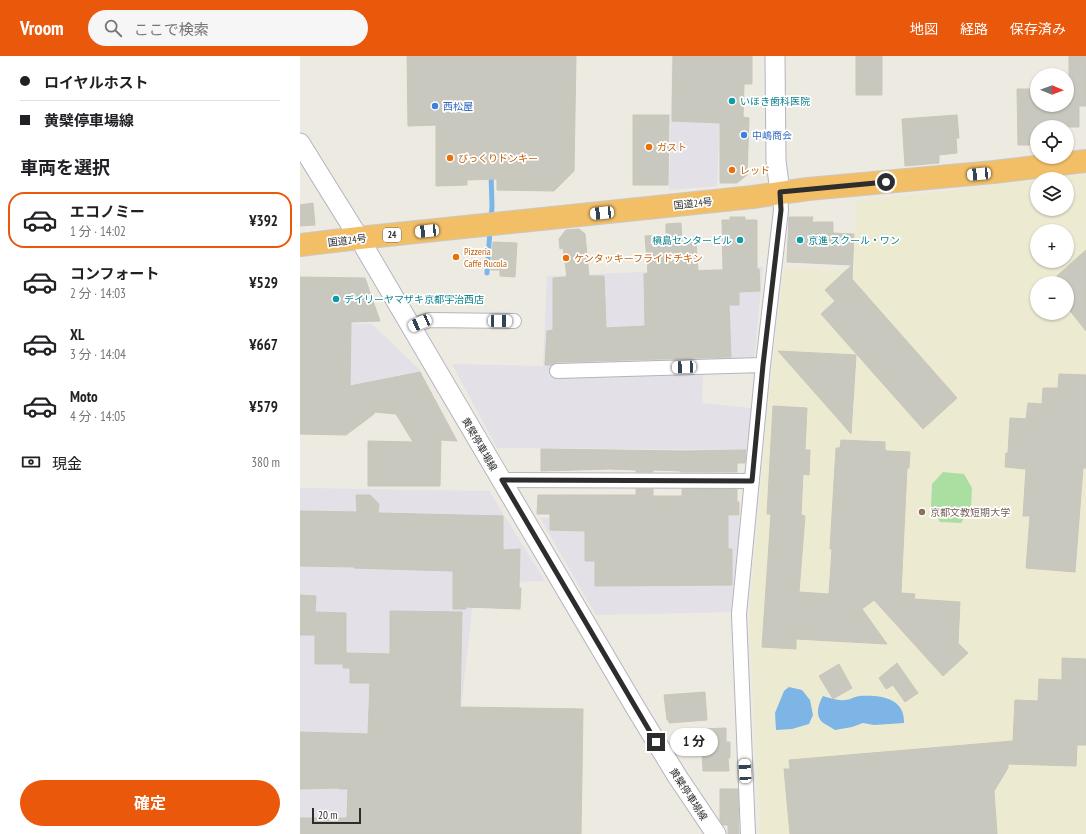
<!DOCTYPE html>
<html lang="ja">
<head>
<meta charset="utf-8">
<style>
	body { margin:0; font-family:"PT Sans Narrow","Noto Sans JP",sans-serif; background:#f6f6f6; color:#202124; height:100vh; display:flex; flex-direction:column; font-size:15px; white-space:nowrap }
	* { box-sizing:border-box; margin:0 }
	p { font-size:13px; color:#757577 }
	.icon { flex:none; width:22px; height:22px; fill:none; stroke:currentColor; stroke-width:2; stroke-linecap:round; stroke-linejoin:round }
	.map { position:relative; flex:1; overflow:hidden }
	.side { display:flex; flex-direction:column; background:#fff; width:300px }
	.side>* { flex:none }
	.top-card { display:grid; align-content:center; height:88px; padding:0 20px; background:#fff }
	.needle { width:26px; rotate:91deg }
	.buttons { position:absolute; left:730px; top:12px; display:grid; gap:8px }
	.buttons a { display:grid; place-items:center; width:44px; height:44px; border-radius:50%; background:#fff; box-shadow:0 1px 3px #0004; font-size:20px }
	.scale { position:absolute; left:12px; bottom:10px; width:49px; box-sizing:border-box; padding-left:4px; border:2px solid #2d2d2d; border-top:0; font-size:11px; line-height:14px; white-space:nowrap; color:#2d2d2d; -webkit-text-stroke:3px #fff; paint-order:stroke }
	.end { position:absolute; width:18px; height:18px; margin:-9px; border:5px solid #2d2d2d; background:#fff; box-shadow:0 0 0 2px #fff }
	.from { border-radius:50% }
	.bubble { position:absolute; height:28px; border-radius:14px; background:#fff; box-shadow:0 1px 3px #0004; font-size:13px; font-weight:700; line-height:28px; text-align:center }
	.car { position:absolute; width:12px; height:24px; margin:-12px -6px; border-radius:5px; box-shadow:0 0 3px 1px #0007; background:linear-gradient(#fff 24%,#345 0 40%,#fff 0 76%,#345 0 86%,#fff 0) }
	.top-card b { display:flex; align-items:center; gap:14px; height:38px; font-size:15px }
	.top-card b+b { border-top:1px solid #e0e0e0 }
	.top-card i { width:10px; height:10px; background:#202124 }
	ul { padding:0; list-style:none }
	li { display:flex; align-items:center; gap:12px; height:56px; margin:0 8px 6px; padding:0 12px; border:2px solid transparent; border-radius:16px }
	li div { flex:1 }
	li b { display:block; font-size:15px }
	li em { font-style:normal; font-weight:700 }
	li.current { border-color:#ea580c }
	li>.icon { width:36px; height:36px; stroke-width:1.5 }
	h2 { padding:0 20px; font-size:18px; line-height:48px }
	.pay { display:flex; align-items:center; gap:10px; height:44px; padding:0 20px; font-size:15px }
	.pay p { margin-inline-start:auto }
	.primary-button { display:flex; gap:8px; margin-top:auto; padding:8px 20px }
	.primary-button a { flex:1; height:46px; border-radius:24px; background:#ea580c; color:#fff; font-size:16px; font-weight:700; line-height:46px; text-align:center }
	header { display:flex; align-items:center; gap:24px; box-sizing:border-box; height:56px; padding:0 20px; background:#ea580c; color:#fff }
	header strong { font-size:19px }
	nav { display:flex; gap:22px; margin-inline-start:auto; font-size:14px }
	.search { width:280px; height:36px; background:#f6f6f6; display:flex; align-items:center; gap:10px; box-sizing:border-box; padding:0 14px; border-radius:22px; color:#757577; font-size:15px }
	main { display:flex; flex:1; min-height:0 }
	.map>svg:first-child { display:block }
	.industrial { fill:#e3e0e7 }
	.education { fill:#edead2; fill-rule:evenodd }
	.green { fill:#abdfa2 }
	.water { fill:#7db5e6 }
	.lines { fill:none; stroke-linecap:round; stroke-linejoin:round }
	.stream { stroke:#7db5e6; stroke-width:5 }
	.building { fill:#c9c8bf; stroke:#c9c6ba }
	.street-casing { stroke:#b4b4bf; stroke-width:16 }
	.secondary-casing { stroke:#b4b4bf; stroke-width:21 }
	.highway-casing { stroke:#c8c8c8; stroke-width:24 }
	.street { stroke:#fff; stroke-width:14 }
	.secondary { stroke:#fff; stroke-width:19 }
	.highway { stroke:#f2bf67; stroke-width:22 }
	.route { stroke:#2d2d2d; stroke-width:5 }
	.culture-dot { fill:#0f9aa8; stroke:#fff; stroke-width:1.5 }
	.shop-dot { fill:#3f7fe0; stroke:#fff; stroke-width:1.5 }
	.food-dot { fill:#e8710a; stroke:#fff; stroke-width:1.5 }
	.education-dot { fill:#8d6e63; stroke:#fff; stroke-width:1.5 }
	.labels { text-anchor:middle; stroke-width:3.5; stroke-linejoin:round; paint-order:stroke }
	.shield { fill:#fff; stroke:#6c6c6c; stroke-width:1 }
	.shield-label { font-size:9px; font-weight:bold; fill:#2d2d2d }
	.culture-label { font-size:10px; fill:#0d838f; stroke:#fff; text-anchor:start }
	.shop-label { font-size:10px; fill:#366cbe; stroke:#fff; text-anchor:start }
	.food-label { font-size:10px; fill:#c56008; stroke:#fff; text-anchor:start }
	.street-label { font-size:10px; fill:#2d2d2d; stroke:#fff }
	.education-label { font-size:10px; fill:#785e54; stroke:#fff; text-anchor:start }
</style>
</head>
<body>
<header>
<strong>Vroom</strong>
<div class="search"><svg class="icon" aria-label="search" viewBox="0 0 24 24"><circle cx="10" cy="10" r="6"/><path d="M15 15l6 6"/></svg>ここで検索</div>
<nav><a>地図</a><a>経路</a><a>保存済み</a></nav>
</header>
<main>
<section class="side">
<div class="top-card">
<b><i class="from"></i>ロイヤルホスト</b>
<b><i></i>黄檗停車場線</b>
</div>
<h2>車両を選択</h2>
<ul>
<li class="current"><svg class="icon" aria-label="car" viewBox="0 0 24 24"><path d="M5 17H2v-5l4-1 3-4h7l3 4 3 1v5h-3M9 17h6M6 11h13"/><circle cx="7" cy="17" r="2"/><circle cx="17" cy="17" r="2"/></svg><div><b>エコノミー</b><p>1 分 · 14:02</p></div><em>¥392</em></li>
<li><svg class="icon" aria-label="car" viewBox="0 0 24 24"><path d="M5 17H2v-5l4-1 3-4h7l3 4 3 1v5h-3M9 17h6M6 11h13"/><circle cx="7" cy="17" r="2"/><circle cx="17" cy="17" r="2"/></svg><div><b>コンフォート</b><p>2 分 · 14:03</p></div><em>¥529</em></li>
<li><svg class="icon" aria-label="car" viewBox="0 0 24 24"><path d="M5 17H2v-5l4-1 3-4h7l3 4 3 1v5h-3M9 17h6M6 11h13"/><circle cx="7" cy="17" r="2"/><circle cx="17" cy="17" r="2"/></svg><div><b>XL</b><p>3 分 · 14:04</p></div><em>¥667</em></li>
<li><svg class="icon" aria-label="car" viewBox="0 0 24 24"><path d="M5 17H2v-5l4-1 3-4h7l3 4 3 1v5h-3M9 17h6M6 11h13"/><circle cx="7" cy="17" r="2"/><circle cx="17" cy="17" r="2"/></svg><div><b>Moto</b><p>4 分 · 14:05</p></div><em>¥579</em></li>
</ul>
<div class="pay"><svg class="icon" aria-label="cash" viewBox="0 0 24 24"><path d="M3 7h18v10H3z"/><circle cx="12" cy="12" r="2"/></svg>現金<p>380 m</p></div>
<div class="primary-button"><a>確定</a></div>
</section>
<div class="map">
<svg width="786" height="778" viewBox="0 0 786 778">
	<rect width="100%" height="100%" fill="#edeae1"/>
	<path class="industrial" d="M372 0H422L417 130 369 134Z
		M463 211 454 304 257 322 403 318 402 347 452 352 450 394 197 392 152 308 243 310 247 220Z
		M72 268 121 315 58 328V342L0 269Z
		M0 432 189 435 245 525 175 527 155 706 153 778H0Z
		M440 460 435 556 296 559 240 462Z"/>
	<path class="education" d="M786 118V778H460L449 562 468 350 484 212 554 215 556 145 737 124V153H767V123H742ZM737 175H767V205H737ZM737 227H767V257H737Z"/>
	<path class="green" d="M643 416 664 418 672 432 671 452 661 467 640 466 631 450 632 428Z"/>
	<path class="water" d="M489 631 502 634 510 644 513 659 509 668 492 673 476 674 475 657 484 635Z
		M523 640C530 642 538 645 545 644 550 644 555 640 560 640 581 639 605 642 604 667L574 669 563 667 552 671 535 674C531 671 524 668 521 665 515 657 519 647 523 640Z"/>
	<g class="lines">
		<path class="stream" d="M191 162 192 151 191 116
			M187 217 190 174"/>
	</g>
	<path class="building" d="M107 0H276L274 115 254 135 197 134V123L167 124V129L136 130V69L108 70Z
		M373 0H452V28H444L443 61 449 62 447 119 437 127H420V67L372 65Z
		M556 0H582V39H556Z
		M769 0H786V50H779V71H737V89H718L717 33H737V49H769Z
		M333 59H369L368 129H333Z
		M657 59 659 82H656L657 97 639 99V107L605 110 602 63Z
		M13 147 15 169 0 170V149Z
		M430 161H445V164H457V213H459L460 235 439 236V249H429L431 301 257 306 251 309H245L247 275 253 274V222L267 221 263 192 260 193 259 183 266 174 279 173 285 178 289 220H304L306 272 345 270 344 218 348 217 345 180 366 179V168L381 167 382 187 396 186 398 215 423 214 422 164H430Z
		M489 161H513L512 166H533V177L554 178 552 223 657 342 623 373 521 258 535 245 525 234 552 209 487 206Z
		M193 186 217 187 215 221 200 220V214H191Z
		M786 194V275L767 251V227H749Z
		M0 221 65 222 80 265 51 266 50 330 120 316 157 385 141 384 140 430H68V385L113 386 96 358 74 356V358L46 379 0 378Z
		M478 295 556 299 551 378 539 364Z
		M759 318 786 319V412H783L775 516 726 512 730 460H723L726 413 705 411 706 397H708L710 362 726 363 728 347 742 348 743 332H758Z
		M473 350 507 352 505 394H510L509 419 503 418 501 459 505 460 499 536 529 538 532 493H530L536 392H540L541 384 585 386V394L587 395 610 396 609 412H607L601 537 615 538 614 543 660 546 658 587 668 597 643 620 574 544 562 553 587 588 496 583V593L462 591 471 458H467Z
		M241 393 384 395 446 394 445 407H437V416H381V415L353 414V416H336V414L309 413 241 415Z
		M336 433H353V440H382V433H437V446H439V459H428V493H432V529L295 530V505H285V475L250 474V458H237L238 439H336Z
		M56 439H70L79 448 78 457 203 460V494L220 493 219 532H221L220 553 166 551V553H153V515L54 512 55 511 0 510V455L57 456Z
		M0 539 16 540 15 556 46 557V597L90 598V555L162 556 160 651 283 653 281 778H0V762H47L48 733H39V732L0 733V676L68 678 70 627H50V612H43V608H15V579H0Z
		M762 602 786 603V689H777L776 710 708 708V712L694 735 697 778H490L484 713H490L489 704 713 685 715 644 738 645 739 623 762 624Z
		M597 607 618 637 605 646 593 629 586 633 579 622Z
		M539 608 552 632 533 643 519 620Z
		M405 636 407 664 369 667V664H367L364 639Z
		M426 672V686H430V702H428L429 715H403L401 673Z
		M420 733H438L439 778H428V769H423L420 765Z"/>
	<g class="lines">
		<g class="street-casing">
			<path id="street" d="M111 270 130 264 214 265
				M257 315 463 309
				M202 424 452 425
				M448 778 439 558 463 309 481 154 480 136"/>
		</g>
		<g class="secondary-casing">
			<path id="secondary" d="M475 0 476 105 480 136
				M0 87 59 182 335 651 377 720 416 778"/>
		</g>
		<g class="highway-casing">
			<path id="highway" d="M0 189 59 182 453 141 508 133 694 116 786 105"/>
		</g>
		<use href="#street" class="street"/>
		<use href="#secondary" class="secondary"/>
		<use href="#highway" class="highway"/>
	</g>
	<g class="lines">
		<path class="route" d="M356 686 202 424 452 425 463 309 481 154 480 136 586 126"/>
	</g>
	<g class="culture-dot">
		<circle cx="432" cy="45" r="4"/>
		<circle cx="440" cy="184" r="4"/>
		<circle cx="500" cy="184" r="4"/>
		<circle cx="36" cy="243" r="4"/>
	</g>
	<g class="shop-dot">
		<circle cx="135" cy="50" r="4"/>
		<circle cx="444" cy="79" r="4"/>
	</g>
	<g class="food-dot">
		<circle cx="349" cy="91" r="4"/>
		<circle cx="150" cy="102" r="4"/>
		<circle cx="432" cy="114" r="4"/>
		<circle cx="156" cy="201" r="4"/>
		<circle cx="266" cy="202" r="4"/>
	</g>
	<circle class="education-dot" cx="622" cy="456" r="4"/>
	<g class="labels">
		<rect class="shield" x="83" y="172" width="18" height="14" rx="3"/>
		<g class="shield-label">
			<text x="92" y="182">24</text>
		</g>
		<g class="culture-label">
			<text x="440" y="49">いほき歯科医院</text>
			<text x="432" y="188" text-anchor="end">槇島センタービル</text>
			<text x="508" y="188">京進 スクール・ワン</text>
			<text x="44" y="247">デイリーヤマザキ京都宇治西店</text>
		</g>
		<g class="shop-label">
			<text x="143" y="54">西松屋</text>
			<text x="452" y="83">中嶋商会</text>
		</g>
		<g class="food-label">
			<text x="357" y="95">ガスト</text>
			<text x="158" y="106">びっくりドンキー</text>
			<text x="440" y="118">レッド</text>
			<text x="164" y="199">Pizzeria<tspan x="164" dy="12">Caffe Rucola</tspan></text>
			<text x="274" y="206">ケンタッキーフライドチキン</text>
		</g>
		<g class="street-label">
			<text transform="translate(393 147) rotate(-6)" y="4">国道24号</text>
			<text transform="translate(47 184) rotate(-7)" y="4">国道24号</text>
			<text transform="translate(180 388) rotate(60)" y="4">黄檗停車場線</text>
			<text transform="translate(389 738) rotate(57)" y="4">黄檗停車場線</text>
		</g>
		<g class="education-label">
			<text x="630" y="460">京都文教短期大学</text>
		</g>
	</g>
</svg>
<div class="buttons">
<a><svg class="needle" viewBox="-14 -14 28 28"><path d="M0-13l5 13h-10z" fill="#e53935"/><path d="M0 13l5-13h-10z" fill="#757577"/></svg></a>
<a><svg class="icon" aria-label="locate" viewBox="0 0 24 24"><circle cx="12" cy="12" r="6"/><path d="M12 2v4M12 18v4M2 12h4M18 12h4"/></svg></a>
<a><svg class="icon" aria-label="layers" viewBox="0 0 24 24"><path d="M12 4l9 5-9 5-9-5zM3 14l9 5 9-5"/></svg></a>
<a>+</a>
<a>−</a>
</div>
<div class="scale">20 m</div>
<i class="end from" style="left:586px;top:126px"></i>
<i class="end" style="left:356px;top:686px"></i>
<div class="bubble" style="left:370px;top:672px;width:48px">1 分</div>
<i class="car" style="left:679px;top:118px;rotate:265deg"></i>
<i class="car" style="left:302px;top:157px;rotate:264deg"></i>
<i class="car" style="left:127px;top:175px;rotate:264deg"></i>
<i class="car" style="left:200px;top:265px;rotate:91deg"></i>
<i class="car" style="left:120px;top:267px;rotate:246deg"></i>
<i class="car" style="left:384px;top:311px;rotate:268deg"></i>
<i class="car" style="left:445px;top:715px;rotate:357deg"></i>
</div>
</main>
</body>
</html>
